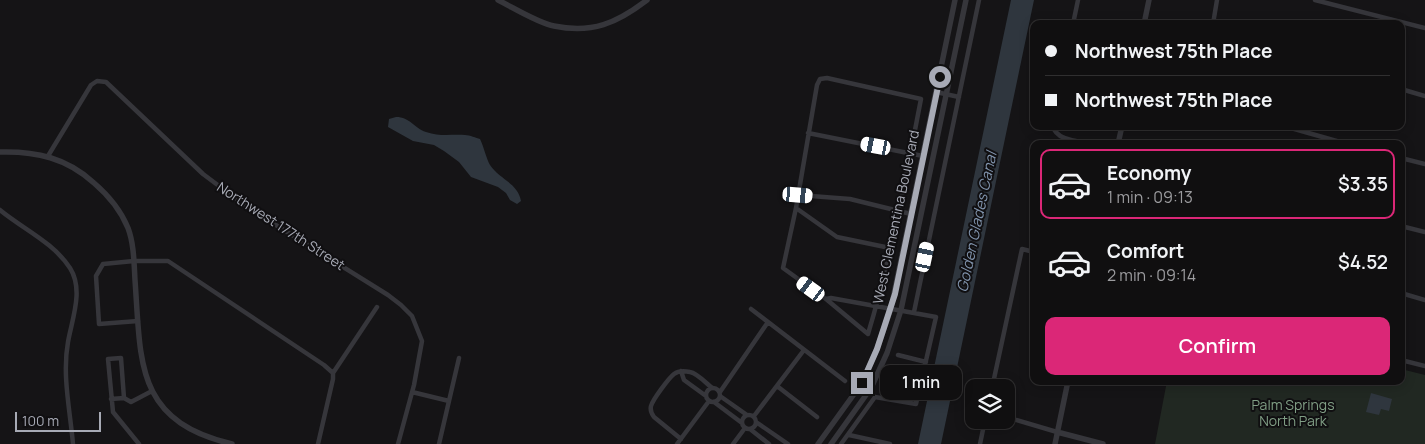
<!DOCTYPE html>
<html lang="en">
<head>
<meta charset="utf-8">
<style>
	body { margin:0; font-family:Manrope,sans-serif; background:#1e1d1e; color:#f1f3f6; height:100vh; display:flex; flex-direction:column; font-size:19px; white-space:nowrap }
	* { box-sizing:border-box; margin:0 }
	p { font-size:16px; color:#9c9c9f }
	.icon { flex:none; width:28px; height:28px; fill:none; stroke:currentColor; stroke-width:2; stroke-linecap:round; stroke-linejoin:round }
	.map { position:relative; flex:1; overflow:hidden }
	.drawer { position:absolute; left:1030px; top:140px; width:375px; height:245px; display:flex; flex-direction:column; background:#100f10; border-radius:10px; box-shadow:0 2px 12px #0003,0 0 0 1px #302f30 }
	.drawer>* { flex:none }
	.top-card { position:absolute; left:1030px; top:20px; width:375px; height:110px; border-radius:10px; box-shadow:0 2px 12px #0003,0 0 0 1px #302f30; display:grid; align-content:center; height:110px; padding:0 15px; background:#100f10 }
	.tools { position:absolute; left:965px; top:379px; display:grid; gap:10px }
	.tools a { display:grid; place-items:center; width:50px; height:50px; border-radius:10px; background:#100f10; box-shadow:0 2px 12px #0003,0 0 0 1px #302f30; font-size:25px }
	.scale { position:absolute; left:15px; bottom:12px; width:86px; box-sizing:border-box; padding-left:5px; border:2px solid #a7aab5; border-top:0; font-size:14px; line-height:18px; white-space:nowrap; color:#a7aab5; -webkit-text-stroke:4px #100f11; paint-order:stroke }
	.end { position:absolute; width:22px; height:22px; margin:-11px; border:6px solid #a7aab5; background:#111; box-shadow:0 0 0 2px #111 }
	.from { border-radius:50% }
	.bubble { position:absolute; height:35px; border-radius:10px; background:#100f10; box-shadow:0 2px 12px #0003,0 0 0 1px #302f30; font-size:16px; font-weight:600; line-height:35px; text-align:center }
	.car { position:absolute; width:15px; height:30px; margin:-15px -8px; border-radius:6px; box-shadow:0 0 4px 1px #0007; background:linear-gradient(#fff 24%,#345 0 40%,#fff 0 76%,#345 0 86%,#fff 0) }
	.top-card b { display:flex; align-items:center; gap:18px; height:48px; font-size:19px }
	.top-card b+b { border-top:1px solid #302f30 }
	.top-card i { width:12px; height:12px; background:#f1f3f6 }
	ul { padding:9px 0 0; list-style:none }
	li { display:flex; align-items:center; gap:15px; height:70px; margin:0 10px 8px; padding:0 5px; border:2px solid transparent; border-radius:10px }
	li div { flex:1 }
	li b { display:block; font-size:19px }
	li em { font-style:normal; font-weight:600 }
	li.on { border-color:#db2777 }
	li>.icon { width:45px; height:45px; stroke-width:1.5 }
	.cta { display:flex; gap:10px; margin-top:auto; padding:10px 15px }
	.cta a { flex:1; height:58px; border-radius:10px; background:#db2777; color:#fff; font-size:20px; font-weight:600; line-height:58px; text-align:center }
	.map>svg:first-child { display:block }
	.green { fill:#212822 }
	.water { fill:#2f363e }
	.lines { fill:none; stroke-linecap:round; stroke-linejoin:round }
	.minor { stroke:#36363b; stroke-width:4.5 }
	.tertiary { stroke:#36363b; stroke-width:5.5 }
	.route { stroke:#a7aab5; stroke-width:6 }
	.labels { text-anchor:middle; stroke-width:4; stroke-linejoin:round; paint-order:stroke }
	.street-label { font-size:14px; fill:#a7aab5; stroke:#100f11 }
	.park-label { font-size:14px; fill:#809e85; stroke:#100f11 }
	.water-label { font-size:15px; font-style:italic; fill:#8194ad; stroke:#100f11 }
</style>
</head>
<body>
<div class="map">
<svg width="1425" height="444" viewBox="0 0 1425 444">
	<rect width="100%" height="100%" fill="#151416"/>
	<path class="green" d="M1401 369 1425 375V444H1155L1167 381H1401Z"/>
	<path class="water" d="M1011 0H1034L941 444H918Z
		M396 117C410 117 414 128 426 132 441 137 451 134 465 135 470 135 476 138 480 139 484 147 486 158 490 165 499 179 518 183 521 201L517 204 510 200 506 193 498 187 471 177 459 162 444 151 434 145 413 141 388 127 389 119Z
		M1371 393 1392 399 1389 411 1381 409 1379 415 1366 412Z"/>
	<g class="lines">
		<path class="minor" d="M1315 0 1425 28
			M1073 24 1078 0
			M1213 24 1217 0
			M827 78 921 99C906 176 891 258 868 334L826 299 783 268 796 208 817 85 820 79Z
			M1401 89 1425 96
			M936 92 959 97
			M1053 126C1056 141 1079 141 1092 144
			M1284 126 1347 144
			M808 133 923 156
			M48 156 91 85 97 81 106 82 203 174 247 207 388 295 401 305 412 316 422 341 414 385 398 444
			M1401 158 1425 164
			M798 195 850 199 911 214
			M796 208 837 237 890 248
			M0 210C23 229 53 242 70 268 84 290 72 319 68 342 62 375 70 410 73 444
			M1401 226 1425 232
			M1401 293 1425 300
			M826 299 831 298 936 317 916 404 875 397 841 444
			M751 309 845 381
			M914 312 979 0
			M138 321 99 324 96 276 103 264 134 261H168L324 365 333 373V379L318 444
			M898 355 926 362
			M1401 360 1425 366
			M681 371 684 380 706 396
			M333 373 377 307
			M777 386 817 417
			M992 388 1022 249 1034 252
			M706 395a7 7 0 1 1 14 0a7 7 0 1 1-14 0Z
			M412 392 449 401
			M720 392 768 322
			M720 396 747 415
			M124 398 121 358 108 359 113 412 139 444
			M111 399 124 398 131 402 152 391
			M714 402 742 423
			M742 422a7 7 0 1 1 14 0a7 7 0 1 1-14 0Z
			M754 416 804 350
			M1006 417 1057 432
			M756 422 788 444
			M750 429 769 444
			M849 435 890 444
			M681 439 654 417C651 413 650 410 651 406 653 399 669 378 674 374 678 371 685 371 690 372 697 373 706 383 712 388
			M439 444 459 358
			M677 444 709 401
			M733 444 745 428
			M980 444 985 420"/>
		<path class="tertiary" d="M498 0C514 8 538 23 554 26 592 34 617 23 647 0
			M1144 24 1149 0
			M1118 144 1122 126
			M0 152C36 151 67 158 94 183 108 195 121 211 128 228 134 244 134 263 135 280 141 363 135 421 232 444
			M1057 432 1103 444
			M818 444 862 383 877 349 891 308 955 0
			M831 444 871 388 887 353 901 310 966 0
			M1055 444 1068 381"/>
	</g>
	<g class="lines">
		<path class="route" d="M862 383 877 349 895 294 940 77"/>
	</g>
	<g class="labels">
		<g class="street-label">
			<text transform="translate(896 217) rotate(-78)" y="5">West Clementina Boulevard</text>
			<text transform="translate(281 226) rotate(33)" y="5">Northwest 177th Street</text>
		</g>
		<g class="park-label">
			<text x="1293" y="410">Palm Springs<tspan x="1293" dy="16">North Park</tspan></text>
		</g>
		<g class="water-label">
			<text transform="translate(977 222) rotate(-78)" y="5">Golden Glades Canal</text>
		</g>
	</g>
</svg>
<div class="tools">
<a><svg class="icon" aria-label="layers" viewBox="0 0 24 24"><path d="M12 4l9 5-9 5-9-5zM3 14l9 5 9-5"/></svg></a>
</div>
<div class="scale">100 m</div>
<i class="end from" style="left:940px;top:77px"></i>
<i class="end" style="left:862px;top:383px"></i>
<div class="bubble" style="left:880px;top:365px;width:82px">1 min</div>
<i class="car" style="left:876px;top:146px;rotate:281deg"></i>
<i class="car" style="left:798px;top:195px;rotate:95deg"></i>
<i class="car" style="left:925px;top:257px;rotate:12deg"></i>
<i class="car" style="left:811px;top:289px;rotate:306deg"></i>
<div class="top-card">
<b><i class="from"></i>Northwest 75th Place</b>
<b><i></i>Northwest 75th Place</b>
</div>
<section class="drawer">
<ul>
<li class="on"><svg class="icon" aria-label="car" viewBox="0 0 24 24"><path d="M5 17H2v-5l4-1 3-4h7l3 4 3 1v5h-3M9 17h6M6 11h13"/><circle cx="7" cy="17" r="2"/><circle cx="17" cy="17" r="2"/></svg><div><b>Economy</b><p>1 min · 09:13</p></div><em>$3.35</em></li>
<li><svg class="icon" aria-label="car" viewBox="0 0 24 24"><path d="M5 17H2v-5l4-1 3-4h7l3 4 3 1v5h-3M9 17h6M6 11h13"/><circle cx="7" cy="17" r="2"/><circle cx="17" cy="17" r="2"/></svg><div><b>Comfort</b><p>2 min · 09:14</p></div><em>$4.52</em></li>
</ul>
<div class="cta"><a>Confirm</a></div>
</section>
</div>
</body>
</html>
